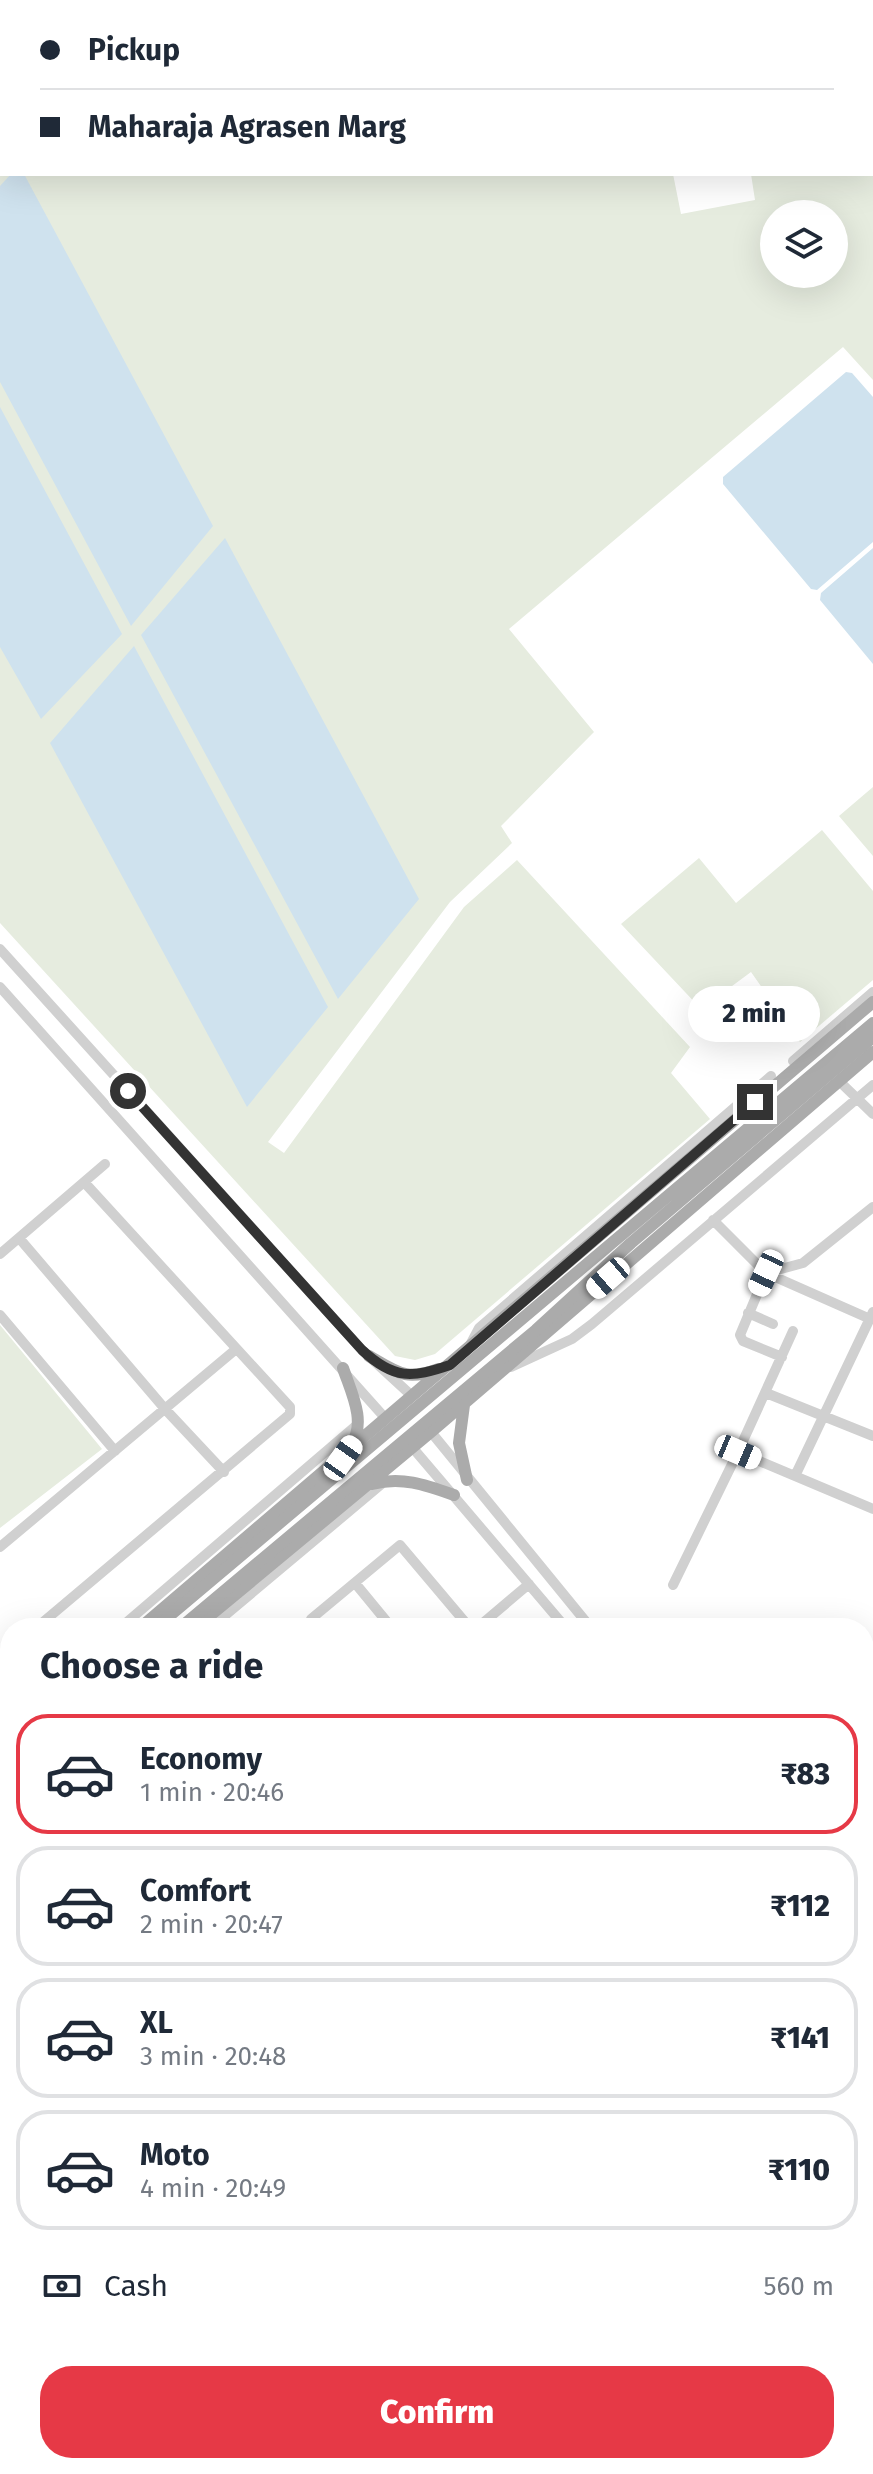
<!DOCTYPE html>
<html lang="en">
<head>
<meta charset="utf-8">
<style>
	body { margin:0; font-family:"Fira Sans",sans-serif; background:#f6f6f7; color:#1f2937; height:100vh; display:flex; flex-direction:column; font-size:30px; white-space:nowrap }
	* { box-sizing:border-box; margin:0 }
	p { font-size:26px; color:#747a83 }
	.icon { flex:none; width:44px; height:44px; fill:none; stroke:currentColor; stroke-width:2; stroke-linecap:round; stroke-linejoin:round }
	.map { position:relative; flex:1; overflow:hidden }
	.side { position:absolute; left:0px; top:1618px; width:874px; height:856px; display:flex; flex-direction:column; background:#fff; border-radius:32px 32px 0 0; box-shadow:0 8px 32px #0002 }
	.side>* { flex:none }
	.top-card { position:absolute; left:0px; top:0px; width:874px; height:176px; box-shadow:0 8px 32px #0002; display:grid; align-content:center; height:176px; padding:0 40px; background:#fff }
	.fabs { position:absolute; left:760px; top:200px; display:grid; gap:16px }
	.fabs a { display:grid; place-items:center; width:88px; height:88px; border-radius:50%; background:#fff; box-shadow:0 8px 32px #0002; font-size:40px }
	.end { position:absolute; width:36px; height:36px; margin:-18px; border:10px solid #333; background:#fff; box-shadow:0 0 0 4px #fff }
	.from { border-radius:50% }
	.bubble { position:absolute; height:56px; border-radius:28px; background:#fff; box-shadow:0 8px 32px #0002; font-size:26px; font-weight:800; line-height:56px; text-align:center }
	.car { position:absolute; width:24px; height:48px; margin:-24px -12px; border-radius:10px; box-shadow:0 0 6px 2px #0007; background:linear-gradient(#fff 24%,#345 0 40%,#fff 0 76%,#345 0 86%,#fff 0) }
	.top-card b { display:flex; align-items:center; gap:28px; height:76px; font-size:30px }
	.top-card b+b { border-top:2px solid #e0e1e3 }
	.top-card i { width:20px; height:20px; background:#1f2937 }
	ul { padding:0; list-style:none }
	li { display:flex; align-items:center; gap:24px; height:120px; margin:0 16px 12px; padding:0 24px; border:4px solid #e0e1e3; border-radius:32px }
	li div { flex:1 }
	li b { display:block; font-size:30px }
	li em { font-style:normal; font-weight:800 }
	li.current { border-color:#e63946 }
	li>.icon { width:72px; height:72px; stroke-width:1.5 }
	h2 { padding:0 40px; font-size:36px; line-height:96px }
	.pay { display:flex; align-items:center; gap:20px; height:88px; padding:0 40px; font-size:30px }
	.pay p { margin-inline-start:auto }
	.primary-button { display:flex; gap:16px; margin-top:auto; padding:16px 40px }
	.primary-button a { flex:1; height:92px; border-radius:32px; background:#e63946; color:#fff; font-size:32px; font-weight:800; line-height:92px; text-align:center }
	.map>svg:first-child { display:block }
	.green { fill:#e6ecdf; fill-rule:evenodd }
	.water { fill:#cfe2ee }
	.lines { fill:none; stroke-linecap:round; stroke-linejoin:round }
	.canal { stroke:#cfe2ee; stroke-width:11 }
	.minor { stroke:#d0d0d0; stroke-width:10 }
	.major { stroke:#ababab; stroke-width:12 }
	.major-bridge { stroke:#ababab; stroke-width:12 }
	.route { stroke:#333; stroke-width:10 }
</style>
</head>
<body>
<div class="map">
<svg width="873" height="2474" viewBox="0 0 873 2474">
	<rect width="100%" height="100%" fill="#fff"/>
	<path class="green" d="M763 0H873V380L843 347 509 629 594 732 501 826 512 843 450 902 268 1142 284 1153 464 907 517 860 690 1047 671 1073 710 1119 435 1354 415 1360 395 1356 0 923V73L2 174H673L681 214 755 200 751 174H872V2ZM774 214H834V274H774Z
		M873 787V856L839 816Z
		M822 830 873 891V980L800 1042 751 972 701 1009 621 924 699 858 736 903Z
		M0 1325 102 1449 0 1528Z
		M10 2203V2298L0 2307V2212Z
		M522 2464H576L584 2474H510Z"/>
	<path class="water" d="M11 174H24L213 526 131 626 0 382V186Z
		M846 372 852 373 873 397V542L817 590 811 589 723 484V477Z
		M0 407 122 634 41 719 0 647Z
		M225 538 419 899 338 999 141 635Z
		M873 548V664L820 600 821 593Z
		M134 646 328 1007 247 1107 50 743Z"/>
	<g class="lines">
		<path class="canal" d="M0 2452 13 2474"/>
		<path class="minor" d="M263 2 276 0
			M366 2 379 0
			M0 43H2
			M0 58 2 57
			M0 949 362 1350 412 1396
			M0 987 386 1419
			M793 1061 873 992
			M839 1081 873 1114
			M713 1220 766 1273 868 1318
			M19 1238 165 1409 224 1472
			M0 1254 105 1164
			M748 1313 773 1324
			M0 1315 115 1451
			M793 1331 738 1452 873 1509
			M471 1343 479 1328 771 1076
			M782 1357 743 1341 740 1335 766 1273 803 1263 873 1207
			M511 1367 572 1339 592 1324 873 1085
			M766 1393 873 1436
			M431 1432 591 1628
			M412 1447 566 1628
			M795 1476 873 1312
			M0 1547 235 1350
			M355 1583 392 1628
			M673 1585 738 1452
			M36 1628 290 1414V1407L84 1182
			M120 1628 358 1424
			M210 1628 384 1482
			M312 1628 311 1619 400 1545 470 1628
			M477 1628 529 1584
			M0 1658 10 1650
			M864 1661 873 1662
			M0 1731 10 1722
			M864 1771 873 1753
			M864 1801 873 1806
			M0 1807 10 1799
			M864 1853 873 1856
			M0 1934 10 1946
			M864 1954 873 1965
			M864 1980 873 1990
			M864 2016 873 2008
			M0 2033 10 2024
			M864 2037 873 2030
			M0 2042 10 2053
			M864 2093 873 2103
			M0 2316 10 2308
			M864 2347 873 2339
			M72 2464 80 2474
			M158 2464 167 2474
			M185 2464 194 2474
			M463 2464 472 2474
			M585 2464 594 2474
			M661 2464 669 2474
			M682 2464 690 2474
			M269 2474 276 2464
			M313 2474 325 2464
			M340 2474 352 2464
			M429 2474 441 2464
			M501 2474 514 2464
			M709 2474 721 2464"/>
		<path class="major" d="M369 1356C398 1373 406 1381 439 1369
			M343 1368C351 1392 367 1422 351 1445
			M464 1405 459 1443 467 1480
			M372 1484C402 1476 426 1485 454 1495
			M140 1628 873 1002
			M195 1628 431 1432 873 1052
			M0 1745 10 1737
			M0 1758 10 1750
			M0 1777 10 1769
			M0 1791 10 1783"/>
		<path class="major-bridge" d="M155 1628 873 1023
			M180 1628 536 1330 631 1243 873 1037"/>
	</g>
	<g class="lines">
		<path class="route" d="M128 1091 362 1350C394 1380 412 1378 450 1365L755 1102"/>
	</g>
</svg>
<div class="fabs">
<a><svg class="icon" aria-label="layers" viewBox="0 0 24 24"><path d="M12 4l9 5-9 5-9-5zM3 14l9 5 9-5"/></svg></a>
</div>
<i class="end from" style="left:128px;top:1091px"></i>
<i class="end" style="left:755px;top:1102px"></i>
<div class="bubble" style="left:688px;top:986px;width:132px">2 min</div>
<i class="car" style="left:766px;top:1273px;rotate:205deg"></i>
<i class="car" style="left:608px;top:1278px;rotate:229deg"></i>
<i class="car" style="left:738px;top:1452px;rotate:113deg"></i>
<i class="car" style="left:343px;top:1458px;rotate:35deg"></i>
<div class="top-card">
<b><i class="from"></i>Pickup</b>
<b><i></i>Maharaja Agrasen Marg</b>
</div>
<section class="side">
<h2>Choose a ride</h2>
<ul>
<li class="current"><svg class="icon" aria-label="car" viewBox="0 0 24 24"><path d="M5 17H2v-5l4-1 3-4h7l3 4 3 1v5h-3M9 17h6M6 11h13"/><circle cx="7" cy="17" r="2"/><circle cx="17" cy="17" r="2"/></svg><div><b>Economy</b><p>1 min · 20:46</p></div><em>₹83</em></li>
<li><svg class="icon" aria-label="car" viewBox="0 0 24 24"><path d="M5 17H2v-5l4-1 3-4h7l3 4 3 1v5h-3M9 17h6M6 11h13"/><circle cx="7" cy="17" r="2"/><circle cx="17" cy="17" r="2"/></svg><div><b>Comfort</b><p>2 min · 20:47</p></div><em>₹112</em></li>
<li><svg class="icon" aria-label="car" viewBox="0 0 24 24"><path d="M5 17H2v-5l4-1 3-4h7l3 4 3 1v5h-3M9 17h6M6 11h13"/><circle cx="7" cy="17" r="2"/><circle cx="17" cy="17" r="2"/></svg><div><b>XL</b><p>3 min · 20:48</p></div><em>₹141</em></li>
<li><svg class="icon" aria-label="car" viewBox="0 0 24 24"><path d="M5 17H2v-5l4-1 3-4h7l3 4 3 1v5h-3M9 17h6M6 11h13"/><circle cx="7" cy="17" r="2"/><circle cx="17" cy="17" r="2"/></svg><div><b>Moto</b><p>4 min · 20:49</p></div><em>₹110</em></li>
</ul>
<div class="pay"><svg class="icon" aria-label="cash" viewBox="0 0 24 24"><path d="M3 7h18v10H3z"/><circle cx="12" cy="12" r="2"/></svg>Cash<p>560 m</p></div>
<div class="primary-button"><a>Confirm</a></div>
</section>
</div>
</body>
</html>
